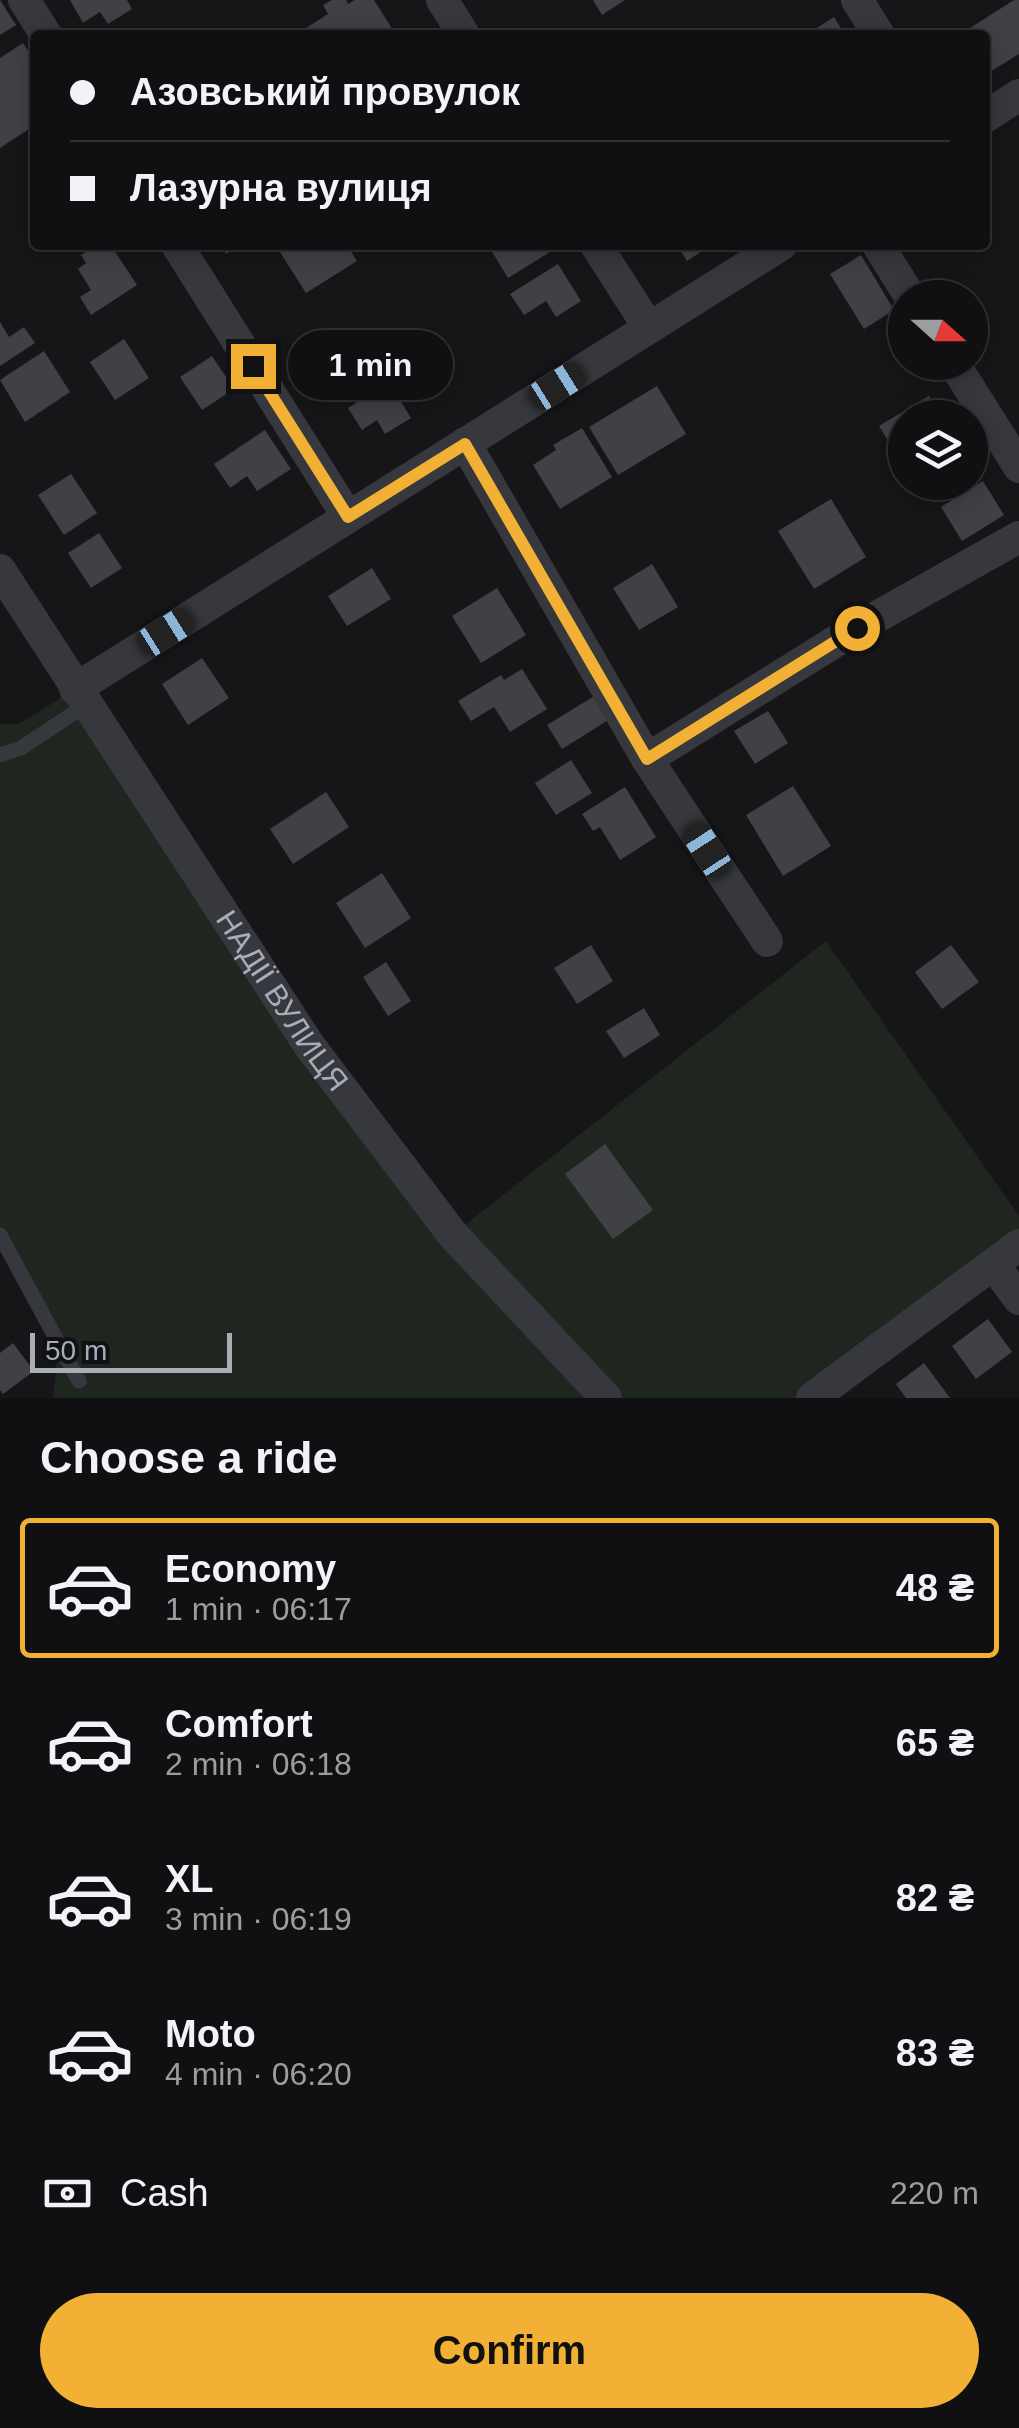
<!DOCTYPE html>
<html lang="en">
<head>
<meta charset="utf-8">
<style>
	body { margin:0; font-family:Arial,sans-serif; background:#19191b; color:#f1f3f6; height:100vh; display:flex; flex-direction:column; font-size:38px; white-space:nowrap }
	* { box-sizing:border-box; margin:0 }
	p { font-size:32px; color:#9c9d9f }
	.icon { flex:none; width:55px; height:55px; fill:none; stroke:currentColor; stroke-width:2; stroke-linecap:round; stroke-linejoin:round }
	.map { position:relative; height:1398px; overflow:hidden }
	.sheet { display:flex; flex-direction:column; background:#101012; flex:1 }
	.sheet>* { flex:none }
	.banner { position:absolute; left:30px; top:30px; width:960px; height:220px; border-radius:10px; box-shadow:0 5px 25px #0003,0 0 0 2px #303032; display:grid; align-content:center; height:220px; padding:0 40px; background:#101012 }
	.needle { width:65px; rotate:111deg }
	.controls { position:absolute; left:888px; top:280px; display:grid; gap:20px }
	.controls a { display:grid; place-items:center; width:100px; height:100px; border-radius:50%; background:#101012; box-shadow:0 5px 25px #0003,0 0 0 2px #303032; font-size:50px }
	.scale { position:absolute; left:30px; bottom:25px; width:202px; box-sizing:border-box; padding-left:10px; border:5px solid #a8adb8; border-top:0; font-size:28px; line-height:35px; white-space:nowrap; color:#a8adb8; -webkit-text-stroke:8px #111113; paint-order:stroke }
	.end { position:absolute; width:45px; height:45px; margin:-22px; border:12px solid #f2b134; background:#111; box-shadow:0 0 0 5px #111 }
	.from { border-radius:50% }
	.bubble { position:absolute; height:70px; border-radius:35px; background:#101012; box-shadow:0 5px 25px #0003,0 0 0 2px #303032; font-size:32px; font-weight:700; line-height:70px; text-align:center }
	.car { position:absolute; width:30px; height:60px; margin:-30px -15px; border-radius:12px; box-shadow:0 0 8px 2px #0007; background:linear-gradient(#222 24%,#8ab4d8 0 40%,#222 0 76%,#8ab4d8 0 86%,#222 0) }
	.banner b { display:flex; align-items:center; gap:35px; height:95px; font-size:38px }
	.banner b+b { border-top:2px solid #303032 }
	.banner i { width:25px; height:25px; background:#f1f3f6 }
	ul { padding:0; list-style:none }
	li { display:flex; align-items:center; gap:30px; height:140px; margin:0 20px 15px; padding:0 20px; border:5px solid transparent; border-radius:10px }
	li div { flex:1 }
	li b { display:block; font-size:38px }
	li em { font-style:normal; font-weight:700 }
	li.selected { border-color:#f2b134 }
	li>.icon { width:90px; height:90px; stroke-width:1.5 }
	h2 { padding:0 40px; font-size:45px; line-height:120px }
	.pay { display:flex; align-items:center; gap:25px; height:110px; padding:0 40px; font-size:38px }
	.pay p { margin-inline-start:auto }
	.cta { display:flex; gap:20px; margin-top:auto; padding:20px 40px }
	.cta a { flex:1; height:115px; border-radius:60px; background:#f2b134; color:#111; font-size:40px; font-weight:700; line-height:115px; text-align:center }
	.map>svg:first-child { display:block }
	.green { fill:#1e261f }
	.building { fill:#404145 }
	.lines { fill:none; stroke-linecap:round; stroke-linejoin:round }
	.lane { stroke:#37383d; stroke-width:15 }
	.street { stroke:#37383d; stroke-width:32 }
	.route { stroke:#f2b134; stroke-width:12 }
	.labels { text-anchor:middle; stroke-width:8; stroke-linejoin:round; paint-order:stroke }
	.street-label { font-size:30px; fill:#a8adb8; stroke:#111113 }
</style>
</head>
<body>
<div class="map">
<svg width="1019" height="1398" viewBox="0 0 1019 1398">
	<rect width="100%" height="100%" fill="#161618"/>
	<path class="green" d="M75 689 452 1235 826 941 1019 1216V1245L812 1398H53L58 1353 0 1247V724H19Z"/>
	<path class="building" d="M0 0 16 25 0 35Z
		M70 0H127L132 9 108 24 100 12 83 23Z
		M332 0H346L348 4 355 0H374L396 35H306L303 30 328 14 323 5Z
		M593 0H625L602 15Z
		M1014 0H1019V54L985 75V35H959Z
		M834 17 845 35H806Z
		M23 43 35 61V125L0 148V58Z
		M97 245 105 252 112 247 137 285 91 315 80 297 91 290 78 269 86 263 81 255Z
		M221 245H241L226 254Z
		M284 245H347L357 261 306 293 278 249Z
		M488 245H545L550 252 508 278Z
		M677 245H711L687 261Z
		M861 255 894 310 864 329 830 274Z
		M558 264 581 301 556 317 546 301 524 315 510 294Z
		M0 322 9 337 24 327 35 343 0 366Z
		M124 339 149 378 115 400 90 362Z
		M44 351 70 392 25 422 0 380Z
		M212 356 234 389 202 410 180 377Z
		M389 382 411 418 385 434 377 420 362 430 348 408Z
		M657 386 686 434 618 475 589 427Z
		M929 396 942 418H905V468L879 426Z
		M582 428 612 477 560 509 533 465 556 450 553 445Z
		M265 430 291 469 257 491 247 476 230 488 214 464Z
		M71 474 97 513 64 535 38 495Z
		M983 481 1004 515 962 541 941 507Z
		M831 499 866 557 814 589 778 531Z
		M99 533 122 568 91 588 68 553Z
		M652 564 678 607 639 630 613 588Z
		M372 568 391 599 347 626 328 596Z
		M497 588 526 635 481 663 452 616Z
		M202 658 229 698 188 725 162 684Z
		M522 669 547 709 510 732 494 707 471 721 458 701 501 675 504 680Z
		M596 695 610 719 562 749 547 725Z
		M768 711 788 743 755 764 734 731Z
		M571 760 592 793 556 815 535 783Z
		M793 786 831 846 783 876 746 815Z
		M625 787 656 837 620 860 600 827 593 831 582 814Z
		M326 792 349 827 293 864 270 829Z
		M382 873 411 918 365 948 336 903Z
		M591 945 613 981 577 1004 554 968Z
		M951 945 979 982 942 1009 915 972Z
		M386 962 411 1001 388 1016 363 977Z
		M644 1008 660 1035 624 1058 606 1031Z
		M605 1144 653 1210 613 1239 565 1174Z
		M988 1319 1012 1352 976 1379 952 1346Z
		M13 1343 34 1371 3 1394 0 1390V1353Z
		M924 1363 950 1398H906L896 1384Z"/>
	<g class="lines">
		<path class="lane" d="M0 755 21 748 86 705
			M0 1235 79 1381"/>
		<g class="street">
			<path d="M24 0 46 35"/>
			<path d="M442 0 464 35"/>
			<path d="M857 0 879 35"/>
			<path d="M985 117 1019 95"/>
			<path d="M177 245 348 517"/>
			<path d="M596 245 649 328"/>
			<path d="M878 245 911 298"/>
			<path d="M953 362 1019 467"/>
			<path d="M465 443 647 759 767 941"/>
			<path id="s1" d="M0 570 309 1045 453 1235 606 1398"/>
			<path d="M75 689 781 245"/>
			<path d="M647 759 857 628 1019 537"/>
			<path d="M993 1264 1019 1299"/>
			<path d="M812 1398 1019 1245"/>
		</g>
	</g>
	<g class="lines">
		<path class="route" d="M253 366 348 517 465 444 647 759 857 628"/>
	</g>
	<g class="labels">
		<g class="street-label">
			<text dy="10" stroke="none"><textPath href="#s1" startOffset="515">НАДІЇ ВУЛИЦЯ</textPath></text>
		</g>
	</g>
</svg>
<div class="controls">
<a><svg class="needle" viewBox="-14 -14 28 28"><path d="M0-13l5 13h-10z" fill="#e53935"/><path d="M0 13l5-13h-10z" fill="#9c9d9f"/></svg></a>
<a><svg class="icon" aria-label="layers" viewBox="0 0 24 24"><path d="M12 4l9 5-9 5-9-5zM3 14l9 5 9-5"/></svg></a>
</div>
<div class="scale">50 m</div>
<i class="end from" style="left:857px;top:628px"></i>
<i class="end" style="left:253px;top:366px"></i>
<div class="bubble" style="left:288px;top:330px;width:165px">1 min</div>
<i class="car" style="left:557px;top:386px;rotate:58deg"></i>
<i class="car" style="left:166px;top:632px;rotate:58deg"></i>
<i class="car" style="left:707px;top:850px;rotate:327deg"></i>
<div class="banner">
<b><i class="from"></i>Азовський провулок</b>
<b><i></i>Лазурна вулиця</b>
</div>
</div>
<section class="sheet">
<h2>Choose a ride</h2>
<ul>
<li class="selected"><svg class="icon" aria-label="car" viewBox="0 0 24 24"><path d="M5 17H2v-5l4-1 3-4h7l3 4 3 1v5h-3M9 17h6M6 11h13"/><circle cx="7" cy="17" r="2"/><circle cx="17" cy="17" r="2"/></svg><div><b>Economy</b><p>1 min · 06:17</p></div><em>48 ₴</em></li>
<li><svg class="icon" aria-label="car" viewBox="0 0 24 24"><path d="M5 17H2v-5l4-1 3-4h7l3 4 3 1v5h-3M9 17h6M6 11h13"/><circle cx="7" cy="17" r="2"/><circle cx="17" cy="17" r="2"/></svg><div><b>Comfort</b><p>2 min · 06:18</p></div><em>65 ₴</em></li>
<li><svg class="icon" aria-label="car" viewBox="0 0 24 24"><path d="M5 17H2v-5l4-1 3-4h7l3 4 3 1v5h-3M9 17h6M6 11h13"/><circle cx="7" cy="17" r="2"/><circle cx="17" cy="17" r="2"/></svg><div><b>XL</b><p>3 min · 06:19</p></div><em>82 ₴</em></li>
<li><svg class="icon" aria-label="car" viewBox="0 0 24 24"><path d="M5 17H2v-5l4-1 3-4h7l3 4 3 1v5h-3M9 17h6M6 11h13"/><circle cx="7" cy="17" r="2"/><circle cx="17" cy="17" r="2"/></svg><div><b>Moto</b><p>4 min · 06:20</p></div><em>83 ₴</em></li>
</ul>
<div class="pay"><svg class="icon" aria-label="cash" viewBox="0 0 24 24"><path d="M3 7h18v10H3z"/><circle cx="12" cy="12" r="2"/></svg>Cash<p>220 m</p></div>
<div class="cta"><a>Confirm</a></div>
</section>
</body>
</html>
